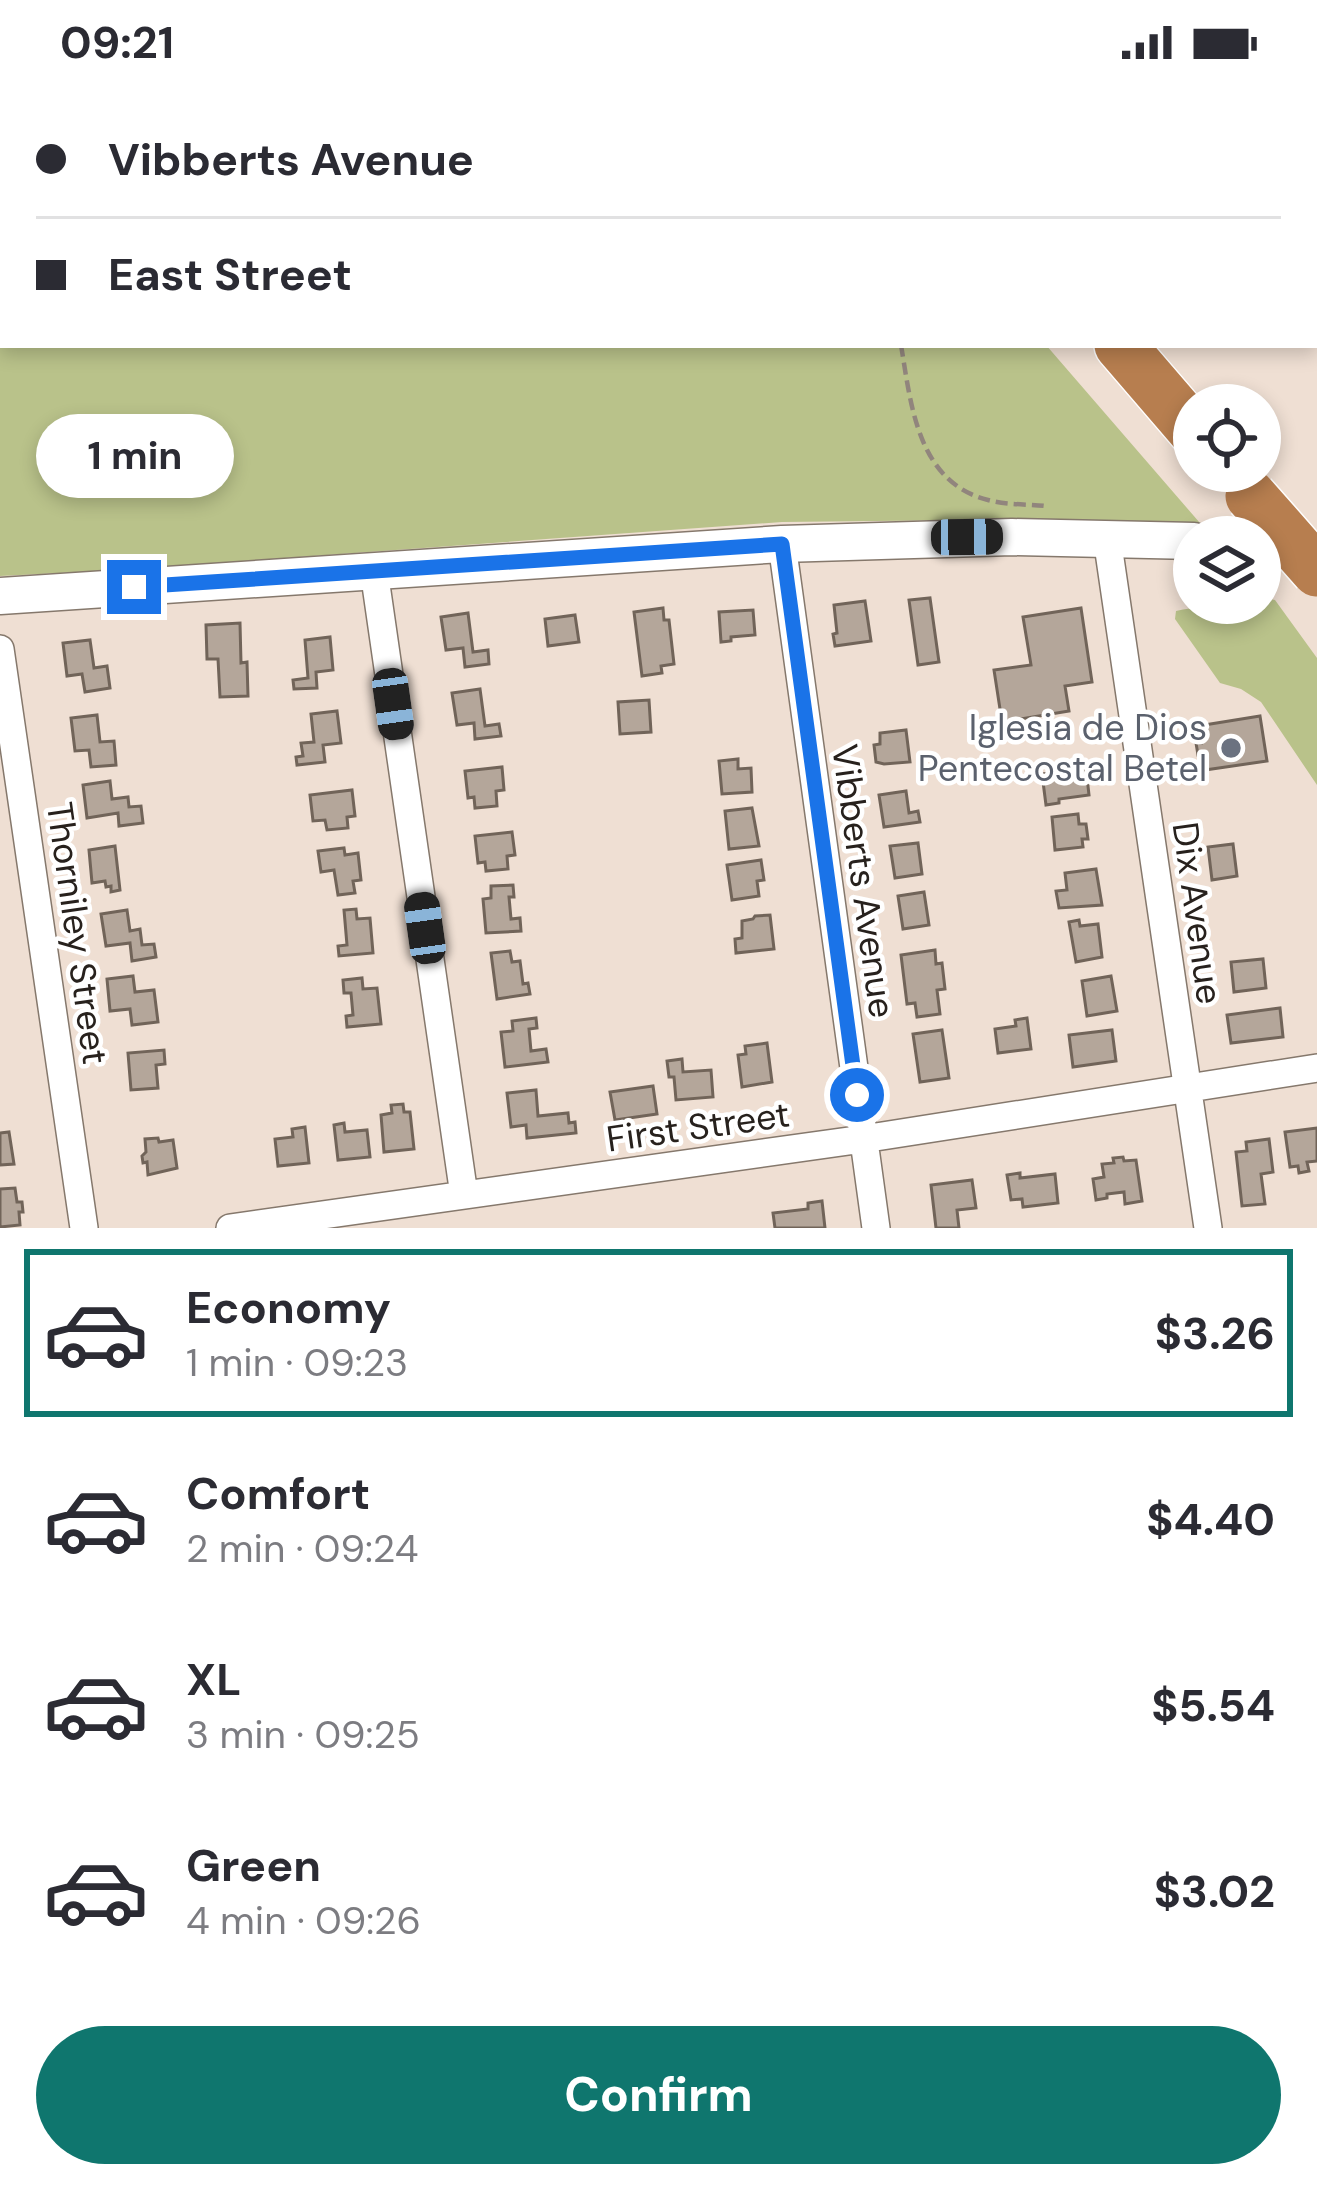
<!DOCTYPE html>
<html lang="en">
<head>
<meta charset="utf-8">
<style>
	body { margin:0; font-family:"DM Sans",sans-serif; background:#f2f2f3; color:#2b2b33; height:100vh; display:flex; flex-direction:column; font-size:45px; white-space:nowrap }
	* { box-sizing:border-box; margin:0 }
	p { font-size:39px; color:#7c7c81 }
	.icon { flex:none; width:66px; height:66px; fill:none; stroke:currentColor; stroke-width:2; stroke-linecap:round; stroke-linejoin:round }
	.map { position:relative; height:1144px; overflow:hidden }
	.drawer { display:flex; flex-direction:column; background:#fff; flex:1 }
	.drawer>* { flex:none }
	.guide { position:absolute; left:0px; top:0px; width:1317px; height:264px; box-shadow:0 6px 18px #0003; display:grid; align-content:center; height:264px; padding:0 36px; background:#fff }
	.controls { position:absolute; left:1173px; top:300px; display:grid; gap:24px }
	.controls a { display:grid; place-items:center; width:108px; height:108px; border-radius:50%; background:#fff; box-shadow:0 6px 18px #0003; font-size:60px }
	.end { position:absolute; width:54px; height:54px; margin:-27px; border:15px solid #1a73e8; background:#fff; box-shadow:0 0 0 6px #fff }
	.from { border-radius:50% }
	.bubble { position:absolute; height:84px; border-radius:42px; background:#fff; box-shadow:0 6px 18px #0003; font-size:39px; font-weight:700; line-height:84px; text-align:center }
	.car { position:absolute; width:36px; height:72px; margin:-36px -18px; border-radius:15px; box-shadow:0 0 9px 3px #0007; background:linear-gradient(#222 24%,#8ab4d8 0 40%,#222 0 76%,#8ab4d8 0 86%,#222 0) }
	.guide b { display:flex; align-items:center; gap:42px; height:114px; font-size:45px }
	.guide b+b { border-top:3px solid #e1e1e2 }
	.guide i { width:30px; height:30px; background:#2b2b33 }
	ul { padding:21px 0 0; list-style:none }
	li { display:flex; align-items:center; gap:36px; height:168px; margin:0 24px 18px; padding:0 12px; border:6px solid transparent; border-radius:0px }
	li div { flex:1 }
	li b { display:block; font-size:45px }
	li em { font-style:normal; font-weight:700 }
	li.active { border-color:#0f766e }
	li>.icon { width:108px; height:108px; stroke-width:1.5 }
	.action { display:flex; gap:24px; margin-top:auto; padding:24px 36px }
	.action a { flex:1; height:138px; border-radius:72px; background:#0f766e; color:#fff; font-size:48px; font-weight:700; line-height:138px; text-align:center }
	.status { display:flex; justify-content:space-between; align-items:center; height:84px; padding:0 60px; background:#fff; direction:ltr }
	.status svg { height:33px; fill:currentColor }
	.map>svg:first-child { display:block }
	.green { fill:#b9c28a }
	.building { fill:#b4a69a; stroke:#716459; stroke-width:3 }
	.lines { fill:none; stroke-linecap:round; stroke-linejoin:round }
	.service-casing { stroke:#85786c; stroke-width:16 }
	.minor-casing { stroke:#85786c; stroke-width:30 }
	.tertiary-casing { stroke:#85786c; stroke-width:39 }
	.motorway-casing { stroke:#fff; stroke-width:54 }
	.path { stroke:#91857d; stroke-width:4.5; stroke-dasharray:12 6; stroke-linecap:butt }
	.service { stroke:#fff; stroke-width:14 }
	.minor { stroke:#fff; stroke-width:27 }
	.tertiary { stroke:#fff; stroke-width:36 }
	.motorway { stroke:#b77e4f; stroke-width:51 }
	.motorway-bridge-casing { stroke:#fff; stroke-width:54; stroke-linecap:butt }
	.motorway-bridge { stroke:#b77e4f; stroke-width:51 }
	.route { stroke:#1a73e8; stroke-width:15 }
	.worship-dot { fill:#6b7280; stroke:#fff; stroke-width:4.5 }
	.labels { text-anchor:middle; stroke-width:9; stroke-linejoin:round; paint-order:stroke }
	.worship-label { font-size:36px; fill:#5b616d; stroke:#fff; text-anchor:end }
	.street-label { font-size:36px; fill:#27211d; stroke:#fff }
</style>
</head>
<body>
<div class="status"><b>09:21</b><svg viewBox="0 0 49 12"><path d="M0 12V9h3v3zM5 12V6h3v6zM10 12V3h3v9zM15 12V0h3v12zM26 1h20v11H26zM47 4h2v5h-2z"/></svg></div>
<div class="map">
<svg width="1317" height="1144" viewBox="0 0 1317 1144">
	<rect width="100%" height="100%" fill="#efdfd3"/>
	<path class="green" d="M0 0 73 3H3V261H1046L1206 446 1058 435 782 438 120 486 0 492Z
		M1261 513 1275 516 1317 574V701L1261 618 1241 605 1220 599 1175 535 1176 527C1195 522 1210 525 1229 523 1240 522 1248 519 1260 519Z"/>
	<path class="building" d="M930 514 939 578 918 581 909 516Z
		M865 517 871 557 835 562 833 550 837 549 834 521Z
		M663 524 664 536H669L674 580 661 582 662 589 642 592 634 528Z
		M1081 524 1092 598 1065 602 1069 627 1002 638 994 586 1031 581 1023 533Z
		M753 526 755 551 731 553V557L721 558 719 528Z
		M468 529 473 568 488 566 489 580 465 583 463 564 446 566 441 533Z
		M575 531 579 558 548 562 545 535Z
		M240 539 241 579 247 578 248 612 220 613 218 575H207L206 541Z
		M330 553 333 586 316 588 317 604 294 605 293 596 308 594 305 556Z
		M90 556 94 584 107 582 110 604 85 608 82 590 67 592 63 559Z
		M480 605 485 642 499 640 501 652 475 655 474 639 457 641 452 609Z
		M649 616 651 648 620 650 618 618Z
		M337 627 341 659 323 661 325 678 297 681 296 673 303 672 301 659 314 658 311 630Z
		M97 631 100 658 114 657 116 681 91 683 89 666 75 667 71 634Z
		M1260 632 1267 677 1205 686 1203 670 1198 671 1196 659H1201L1198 642Z
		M906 646 910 678 884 680 876 678 874 661 880 660V649Z
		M738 675V685L751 684 752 708 722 710 719 677Z
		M502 683 504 706 496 707 497 722 475 724 474 713 468 714 465 687Z
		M1086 684 1089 711 1059 715V719L1046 721 1042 690Z
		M110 697 112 715 128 713 129 723 141 722 143 739 119 742 118 729 87 734 83 701Z
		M352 706 355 732 347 733 348 744 327 746 325 736 313 737 310 711Z
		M906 707 909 729 918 727 920 738 884 743 879 711Z
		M752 724 759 762 729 765 725 727Z
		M1078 730 1079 740H1086L1088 755H1082L1083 763 1055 766 1052 733Z
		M512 748 515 771 507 772 508 785 486 787 485 778 478 779 475 752Z
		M918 759 922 790 895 794 890 762Z
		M1233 760 1237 792 1212 796 1208 763Z
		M115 762 120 806 111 808V802L106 803 105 797 92 799 89 766Z
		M344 764 345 771 358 769 361 796 353 797 355 809 338 811 334 786 321 788 318 767Z
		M761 776 764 796 757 797 759 812 732 816 727 781Z
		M1096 785 1102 821 1059 824 1056 807 1067 806 1065 789Z
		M513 801 514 813H509L511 835 520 834 521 847 486 849 483 815 491 814V802Z
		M924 808 929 841 903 845 898 812Z
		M356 825 357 835 370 834 373 869 339 872 338 862 347 861 344 826Z
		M127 826 130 847 140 845 142 861 154 860 156 873 132 877 130 859 106 862 101 830Z
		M770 831 774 865 736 869 735 855 742 854V837L753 835 755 832Z
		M1079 836 1080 842 1098 840 1102 873 1076 878 1069 838Z
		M935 866 936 880 942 879 945 905 937 906 940 930 917 933 915 919 907 920 901 871Z
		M510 867 512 878 520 877 523 900 528 899 530 910 497 915 491 869Z
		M1263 875 1266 904 1234 908 1231 878Z
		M133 892 135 908 154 906 158 938 132 941 130 925 110 927 107 895Z
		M1111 892 1117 927 1087 932 1082 897Z
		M362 894 363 905 377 904 381 940 347 943 346 932 353 931 351 909H344L343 896Z
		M1280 924 1283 953 1231 959 1227 931Z
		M536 934 537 944 529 945 531 967 546 965 548 978 505 983 501 948 513 947 512 937Z
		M1027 934 1031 965 998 969 995 945 1016 942 1015 936Z
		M942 946 949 994 920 998 913 950Z
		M1112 946 1116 977 1073 983 1069 951Z
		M767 959 772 998 742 1003 738 971 746 970 745 962Z
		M164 966 165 980 156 981 158 1004 131 1006 128 969Z
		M682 975 683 988 711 986 713 1013 676 1016 674 993H669L667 977Z
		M653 1002 657 1030 615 1036 610 1008Z
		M536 1006 538 1032 568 1029 569 1039 575 1038 576 1049 527 1054 526 1041 511 1043 507 1009Z
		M403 1020 404 1028H410L414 1065 384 1068 381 1031 392 1029 391 1021Z
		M344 1039 345 1048 367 1046 370 1073 338 1076 334 1041Z
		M305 1043 309 1079 278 1082 275 1055 293 1053 292 1045Z
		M1317 1044V1077L1307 1078 1309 1087 1299 1089 1298 1082 1290 1083 1285 1048Z
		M9 1048 14 1080 0 1081V1049Z
		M158 1054 159 1058 173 1056 177 1084 148 1091 147 1078 143 1079 142 1072 146 1068 145 1055Z
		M1269 1055 1273 1088 1261 1090 1265 1120 1242 1122 1236 1068 1247 1067 1246 1058Z
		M1123 1073 1124 1077 1136 1076 1142 1117 1125 1120 1124 1108 1107 1110V1114L1096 1116 1093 1095 1104 1093 1102 1080 1114 1079 1113 1074Z
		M1020 1089V1094L1055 1090 1058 1119 1023 1123 1022 1115 1011 1116 1007 1091Z
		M972 1096 976 1124 957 1126 959 1144H936L931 1101Z
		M15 1104 17 1118H22L23 1128H19L20 1141 0 1143V1105Z
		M822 1117 825 1144H775L773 1129 808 1125V1119Z"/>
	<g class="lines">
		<g class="service-casing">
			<path id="service" d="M486 0 505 3
				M1314 116H1317"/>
		</g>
		<g class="minor-casing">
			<path id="minor" d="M1107 454 1208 1144
				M782 460 876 1144
				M374 487 464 1111
				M0 565 84 1144
				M230 1144 863 1055 1317 984"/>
		</g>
		<g class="tertiary-casing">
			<path id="tertiary" d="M0 512 782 460 1012 453 1194 457"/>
		</g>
		<g class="motorway-casing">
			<path id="motorway" d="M896 0 899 3
				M1128 0 1131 3
				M1314 187 1317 190
				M1120 261 1194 347"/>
		</g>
		<path class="path" d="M315 0 340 3
			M901 261C911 320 917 398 988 416 1006 421 1027 420 1045 422"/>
		<use href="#service" class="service"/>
		<use href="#minor" class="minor"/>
		<use href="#tertiary" class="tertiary"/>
		<use href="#motorway" class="motorway"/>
		<g class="motorway-bridge-casing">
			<path id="motorway-bridge" d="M1251 412 1317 487"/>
		</g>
		<use href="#motorway-bridge" class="motorway-bridge"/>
	</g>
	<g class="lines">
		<path class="route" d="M134 503 782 460 857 1011"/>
	</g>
	<circle class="worship-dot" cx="1231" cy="664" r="12"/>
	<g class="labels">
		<g class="worship-label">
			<text x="1207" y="656">Iglesia de Dios<tspan x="1207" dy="41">Pentecostal Betel</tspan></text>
		</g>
		<g class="street-label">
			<text transform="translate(864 797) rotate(82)" y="13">Vibberts Avenue</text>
			<text transform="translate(1198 829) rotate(82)" y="13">Dix Avenue</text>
			<text transform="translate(78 849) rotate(82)" y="13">Thorniley Street</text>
			<text transform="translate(698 1042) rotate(-8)" y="13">First Street</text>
		</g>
	</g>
</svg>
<div class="controls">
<a><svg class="icon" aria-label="locate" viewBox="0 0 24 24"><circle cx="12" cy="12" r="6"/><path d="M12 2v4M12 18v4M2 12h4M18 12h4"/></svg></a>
<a><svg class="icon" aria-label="layers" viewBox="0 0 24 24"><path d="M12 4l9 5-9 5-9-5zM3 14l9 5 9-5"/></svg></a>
</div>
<i class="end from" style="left:857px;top:1011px"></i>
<i class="end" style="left:134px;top:503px"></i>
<div class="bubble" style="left:36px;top:330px;width:198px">1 min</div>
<i class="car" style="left:967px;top:453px;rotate:89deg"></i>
<i class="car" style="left:393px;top:620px;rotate:172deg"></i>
<i class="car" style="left:425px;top:844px;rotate:352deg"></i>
<div class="guide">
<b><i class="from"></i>Vibberts Avenue</b>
<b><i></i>East Street</b>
</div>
</div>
<section class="drawer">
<ul>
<li class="active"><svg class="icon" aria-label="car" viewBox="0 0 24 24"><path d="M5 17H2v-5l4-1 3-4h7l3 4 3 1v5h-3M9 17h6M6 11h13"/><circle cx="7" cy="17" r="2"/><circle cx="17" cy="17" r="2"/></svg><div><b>Economy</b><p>1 min · 09:23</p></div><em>$3.26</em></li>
<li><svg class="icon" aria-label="car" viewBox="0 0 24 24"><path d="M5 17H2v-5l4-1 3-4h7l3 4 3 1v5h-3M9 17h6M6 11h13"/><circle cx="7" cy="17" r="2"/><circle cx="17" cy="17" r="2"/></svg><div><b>Comfort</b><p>2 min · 09:24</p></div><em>$4.40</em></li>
<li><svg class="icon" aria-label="car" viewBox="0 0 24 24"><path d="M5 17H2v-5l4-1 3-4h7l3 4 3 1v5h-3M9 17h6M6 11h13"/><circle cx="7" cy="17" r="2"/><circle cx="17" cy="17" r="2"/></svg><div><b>XL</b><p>3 min · 09:25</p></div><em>$5.54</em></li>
<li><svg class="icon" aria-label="car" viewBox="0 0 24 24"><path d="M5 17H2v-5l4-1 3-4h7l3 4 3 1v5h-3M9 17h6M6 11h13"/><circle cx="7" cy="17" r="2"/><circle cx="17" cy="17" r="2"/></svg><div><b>Green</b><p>4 min · 09:26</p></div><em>$3.02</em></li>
</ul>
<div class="action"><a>Confirm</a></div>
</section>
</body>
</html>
